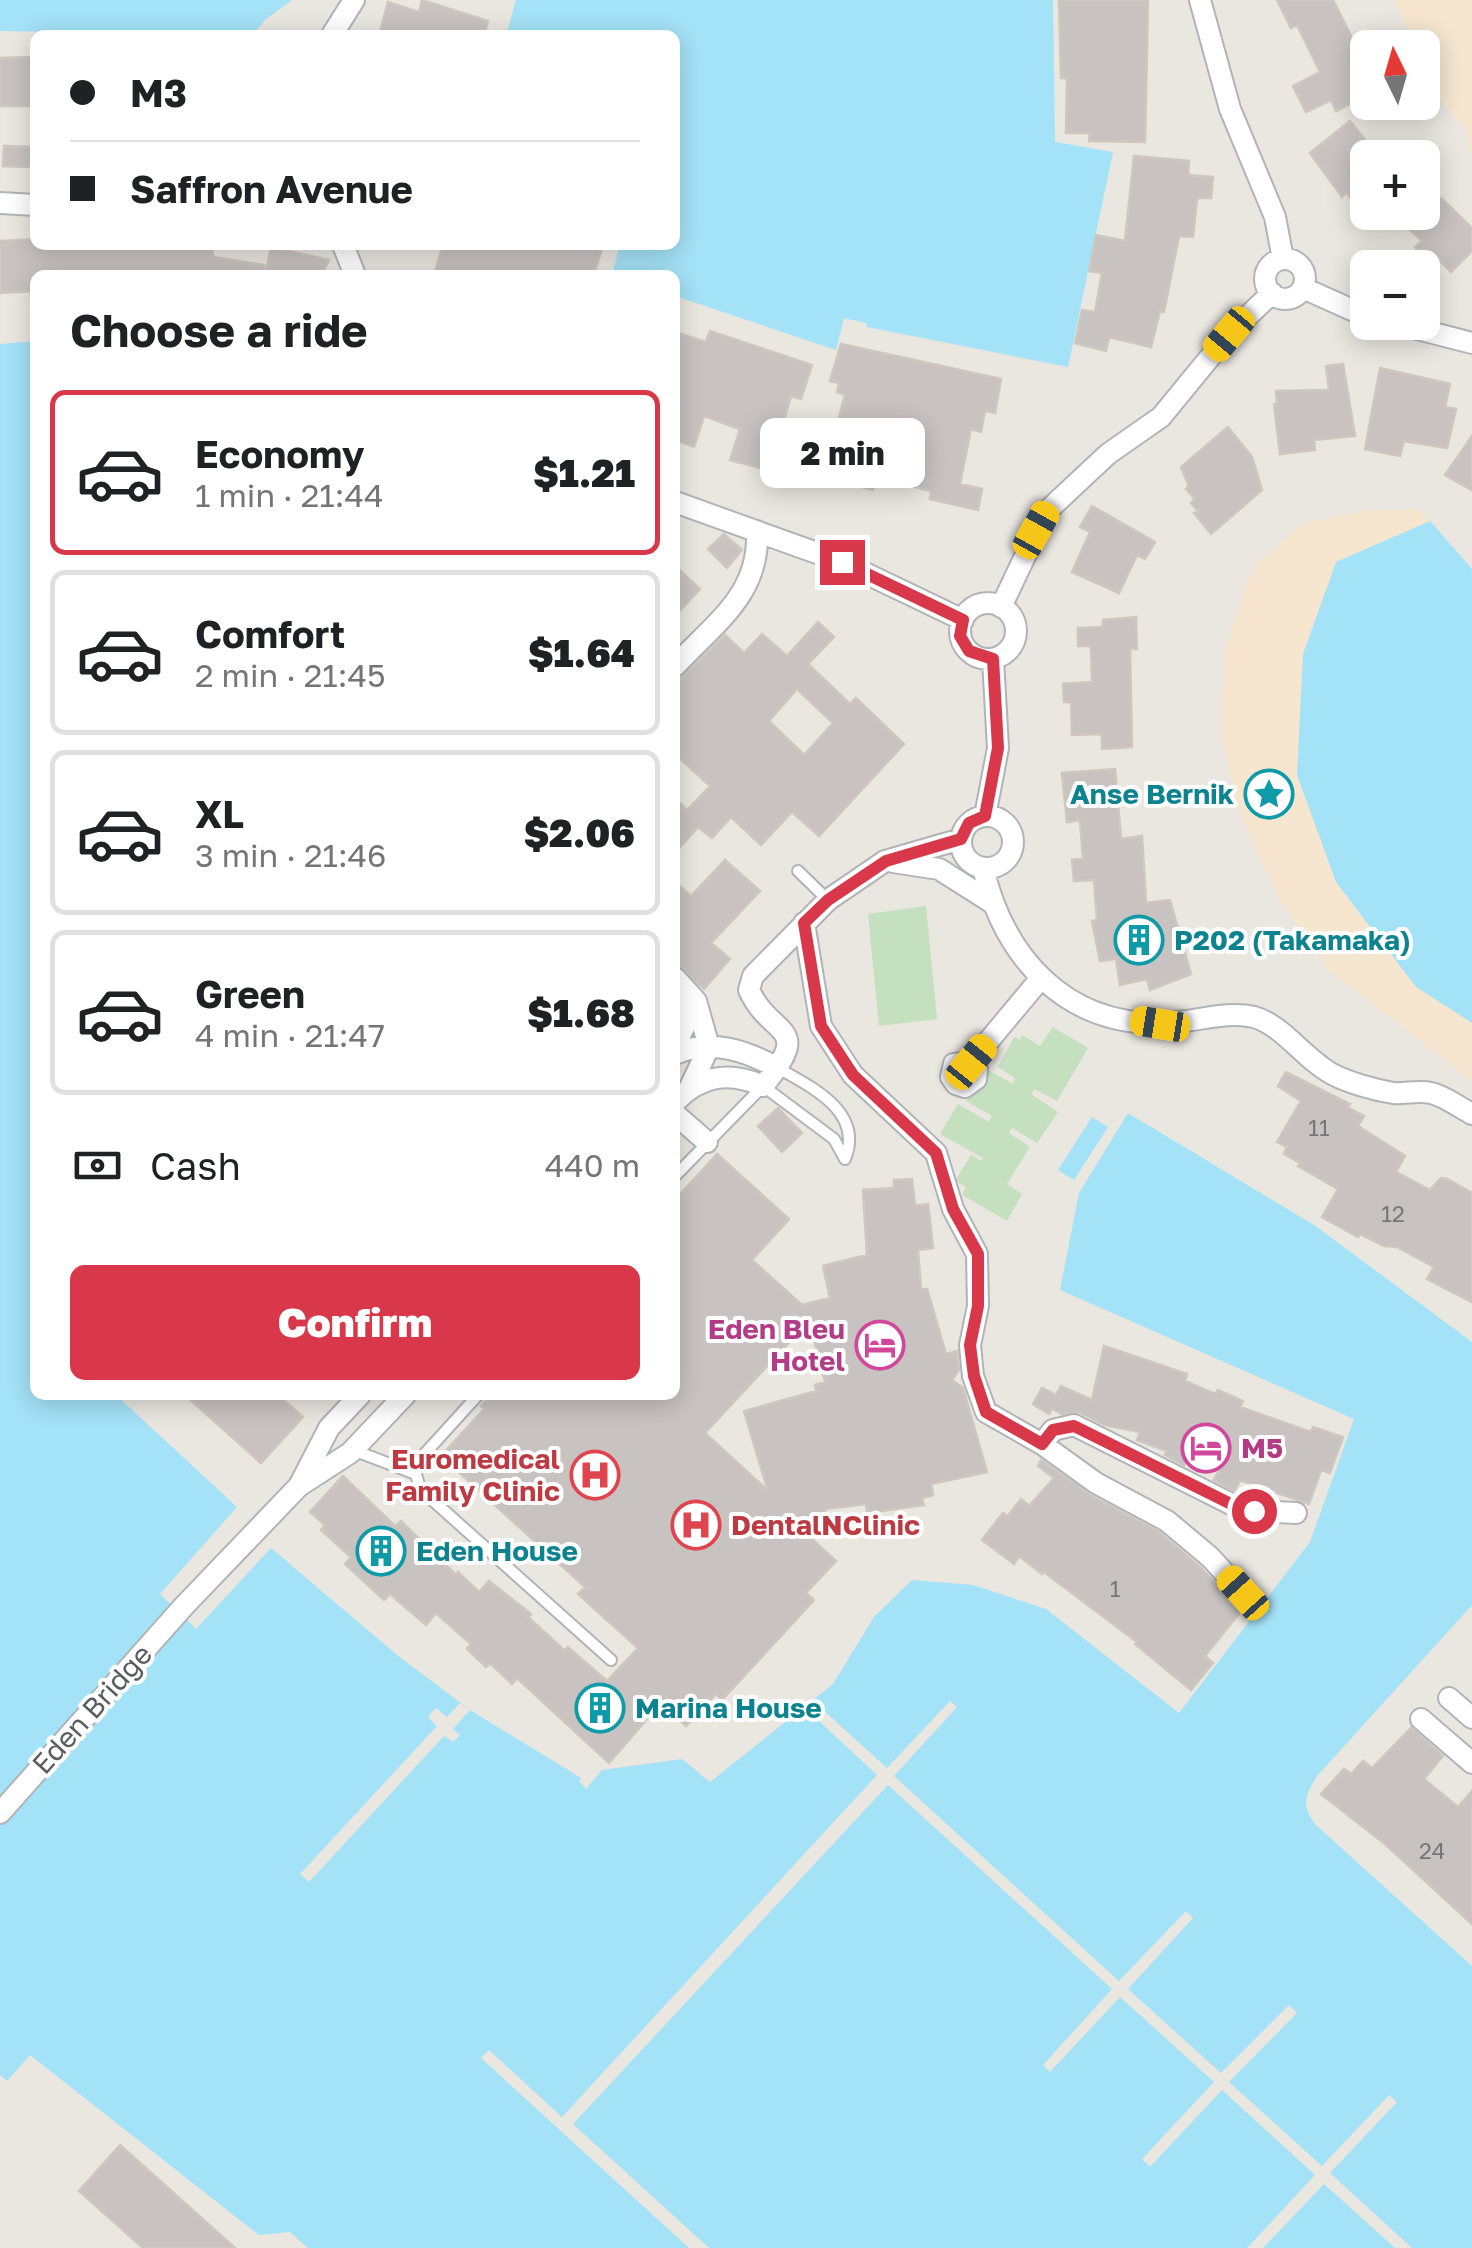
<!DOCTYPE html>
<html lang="en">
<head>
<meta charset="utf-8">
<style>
	body { margin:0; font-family:"Golos Text",sans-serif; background:#f6f6f6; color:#202124; height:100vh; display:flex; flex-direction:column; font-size:38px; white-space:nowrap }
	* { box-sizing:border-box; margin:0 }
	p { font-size:32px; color:#757577 }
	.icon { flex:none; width:55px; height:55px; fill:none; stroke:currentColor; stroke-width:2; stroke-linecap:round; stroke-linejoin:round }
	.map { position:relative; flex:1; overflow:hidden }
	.side { position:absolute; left:30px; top:270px; width:650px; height:1130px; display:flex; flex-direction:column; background:#fff; border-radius:15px; box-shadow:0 5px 25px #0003 }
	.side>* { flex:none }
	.hud { position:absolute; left:30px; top:30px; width:650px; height:220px; border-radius:15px; box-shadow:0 5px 25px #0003; display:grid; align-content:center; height:220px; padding:0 40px; background:#fff }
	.needle { width:65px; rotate:355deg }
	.fabs { position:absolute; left:1350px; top:30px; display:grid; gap:20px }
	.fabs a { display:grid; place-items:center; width:90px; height:90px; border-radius:15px; background:#fff; box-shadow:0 5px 25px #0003; font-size:50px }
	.end { position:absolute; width:45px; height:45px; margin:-22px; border:12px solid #d83849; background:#fff; box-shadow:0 0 0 5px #fff }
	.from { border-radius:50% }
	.bubble { position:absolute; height:70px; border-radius:15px; background:#fff; box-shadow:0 5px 25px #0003; font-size:32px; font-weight:800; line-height:70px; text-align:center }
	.car { position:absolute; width:30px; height:60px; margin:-30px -15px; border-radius:12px; box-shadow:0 0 8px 2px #0007; background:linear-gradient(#f5c518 24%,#345 0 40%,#f5c518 0 76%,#345 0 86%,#f5c518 0) }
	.hud b { display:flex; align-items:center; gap:35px; height:95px; font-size:38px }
	.hud b+b { border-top:2px solid #e0e0e0 }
	.hud i { width:25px; height:25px; background:#202124 }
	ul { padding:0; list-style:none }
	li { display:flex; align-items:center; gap:30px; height:165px; margin:0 20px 15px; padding:0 20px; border:5px solid #e0e0e0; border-radius:15px }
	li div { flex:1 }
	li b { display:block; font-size:38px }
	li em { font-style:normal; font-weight:800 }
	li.on { border-color:#d83849 }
	li>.icon { width:90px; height:90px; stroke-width:1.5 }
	h2 { padding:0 40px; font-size:45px; line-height:120px }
	.pay { display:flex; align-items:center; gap:25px; height:110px; padding:0 40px; font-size:38px }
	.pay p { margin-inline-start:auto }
	.primary-button { display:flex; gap:20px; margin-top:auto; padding:20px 40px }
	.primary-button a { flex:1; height:115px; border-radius:15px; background:#d83849; color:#fff; font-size:40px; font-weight:800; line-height:115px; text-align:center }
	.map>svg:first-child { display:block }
	.green { fill:#c4e0be }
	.sand { fill:#f6e6d0 }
	.water { fill:#a4e2f7 }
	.pier { fill:#eae6e0 }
	.building { fill:#c8c3c0; stroke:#cec7bf; stroke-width:2.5; fill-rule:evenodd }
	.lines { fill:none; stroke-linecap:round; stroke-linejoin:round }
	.service-casing { stroke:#b1b4b7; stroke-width:14 }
	.minor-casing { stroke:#b1b4b7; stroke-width:24 }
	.service { stroke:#fff; stroke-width:10 }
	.minor { stroke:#fff; stroke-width:20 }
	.route { stroke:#d83849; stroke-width:12 }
	.labels { text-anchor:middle; stroke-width:8; stroke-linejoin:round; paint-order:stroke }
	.number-label { font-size:22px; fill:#757678 }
	.culture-label { font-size:28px; font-weight:bold; fill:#0d838f; stroke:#fff; text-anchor:start }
	.hotel-label { font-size:28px; font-weight:bold; fill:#b23c85; stroke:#fff; text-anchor:end }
	.health-label { font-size:28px; font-weight:bold; fill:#be3a42; stroke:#fff; text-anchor:end }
	.street-label { font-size:28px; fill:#595d60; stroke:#fff }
</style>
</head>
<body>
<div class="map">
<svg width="1472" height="2248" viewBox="0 0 1472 2248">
	<rect width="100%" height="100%" fill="#eae6e0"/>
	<path class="green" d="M926 906 937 1019 879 1026 868 914Z
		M1053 1027 1088 1048 1057 1101 1035 1089 1031 1094 1058 1112 1037 1143 1012 1128 1009 1133 1030 1147 1007 1184 1022 1194 1007 1221 962 1195 966 1187 955 1181 971 1155 981 1161 983 1158 940 1134 958 1104 989 1122 992 1116 966 1101 986 1069 1013 1084 1015 1078 998 1067 1014 1037 1020 1040 1022 1035 1040 1046Z"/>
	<path class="sand" d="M1394 0H1472V160L1466 130 1444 105 1423 63 1422 48 1415 47Z
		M1417 509 1430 521 1336 562 1297 775 1336 882 1416 987 1472 1023V1081L1331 972 1280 901 1239 813 1220 730 1226 646 1246 584 1258 563 1302 524 1369 510Z"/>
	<path class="water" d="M0 0H292L265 20 253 35 0 31Z
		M516 0H1053L1055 142 1113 152 1068 367 867 327 866 323 844 318 836 350 675 296V275H612L620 245H675V35H506Z
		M35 341V1395H116L237 1507 160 1594 196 1629 271 1548 397 1655 470 1710 581 1778 579 1781 586 1789 602 1770 682 1759 710 1782 833 1684 874 1617 912 1580 973 1585 1046 1609 1179 1713 1310 1542 1354 1419 1060 1290 1079 1193 1128 1113 1314 1225 1472 1342V1605L1318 1775C1305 1794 1300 1807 1317 1826L1472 1966V2248H308L290 2232 259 2235 30 2055 7 2081 0 2075V344Z
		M1430 521 1472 569V1023L1416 987 1336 882 1297 775 1303 654 1336 562Z
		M1092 1117 1108 1127 1074 1180 1058 1170Z"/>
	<path class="pier" d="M812 1700 887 1768 950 1701 957 1707 894 1776 1119 1981 1186 1911 1193 1918 1128 1989 1221 2073 1289 2005 1297 2013 1229 2082 1322 2166 1389 2095 1397 2102 1330 2173 1412 2248H1395L1324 2184 1263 2248H1247L1315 2175 1222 2090 1150 2167 1142 2159 1214 2082 1120 1997 1050 2072 1043 2065 1112 1989 888 1785 573 2124 709 2248H689L481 2058 489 2050 562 2117 877 1775 805 1708Z
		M460 1703 470 1710 453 1729 460 1735 453 1742 444 1736 309 1882 300 1874 437 1726 428 1717 436 1708 447 1717Z"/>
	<path class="building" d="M422 0 488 21 484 35H379L388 2 419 12Z
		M1059 0H1148L1145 142 1089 141 1090 133H1066L1067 78H1061Z
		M1277 0H1333L1368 70V95L1336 111 1331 100 1306 112 1293 86 1320 72 1297 25 1291 28Z
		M35 57V106H0V58Z
		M1350 121 1380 158H1368V209L1354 193 1350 197 1346 192 1342 197 1310 153Z
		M4 146 31 147 30 167 3 166Z
		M1134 156 1189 161 1188 175 1213 177 1211 198H1197L1193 237 1179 236 1164 312 1160 311 1151 347 1109 337 1106 351 1075 343 1082 310 1095 312 1102 273 1089 271 1096 235 1125 241Z
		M1441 198 1472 228V251L1451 272 1440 261 1435 266 1415 247 1422 241 1409 229Z
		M35 239V245H212L213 257 264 265V275H35V291L0 293V241Z
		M443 245H603L594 275H434Z
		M271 247 329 260 321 275H265Z
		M710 331 812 365 801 399 791 396 769 470 730 460 740 429 704 416 694 447 675 440V332L706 342Z
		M841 344 1001 379 995 413 985 411 981 432 971 429 960 484 982 489 978 510 930 499 931 491 876 477 873 490 818 475 825 452 829 454 845 395 837 392 839 383 830 381Z
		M1343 364 1355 436 1314 440 1315 450 1280 454 1274 404 1277 403 1276 391 1329 390 1326 366Z
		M1380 368 1450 384 1445 407 1456 409 1447 448 1404 441 1400 456 1365 449Z
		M1228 427 1252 457 1262 490 1211 534 1194 513 1198 511 1191 503 1195 499 1186 489 1189 486 1181 467Z
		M1472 436V490L1445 475Z
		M1092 506 1155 542 1145 559 1137 555 1119 593 1072 572 1090 532 1080 527Z
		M724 534 742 550 727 568 708 549Z
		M675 566 700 589 675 616Z
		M1136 617 1137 649H1130L1132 747 1102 749V734L1072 735 1071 702H1064L1063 684 1092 682 1091 646H1078V628L1103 627V620Z
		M818 622 834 637 808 664 850 704 856 698 904 744 819 836 792 812 761 845 731 817 712 838 698 827 675 853V798L687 810 710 786 675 754V684L725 635 744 653 762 634 787 656ZM797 689 833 723 804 755 769 721Z
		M1115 769 1121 839 1142 836 1146 903 1170 900 1191 974 1150 990 1147 979 1120 985 1116 959 1100 961 1092 921 1097 920 1094 880 1074 881 1072 860 1083 859 1080 820 1067 822 1062 773Z
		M725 860 760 891 711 943 730 959 704 989 675 962V882L691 896Z
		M1286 1072 1350 1104 1347 1107 1364 1116 1358 1126 1405 1156 1396 1172 1430 1190 1441 1178 1447 1179 1472 1193V1302L1427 1279 1434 1267 1397 1247 1384 1246 1360 1234 1358 1237 1322 1217 1338 1189 1298 1166 1300 1163 1284 1154 1287 1147 1277 1142 1301 1101 1278 1086Z
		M778 1108 802 1133 782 1152 758 1126Z
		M717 1154 789 1219 752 1260 802 1305 830 1298 823 1266 867 1255 863 1190 894 1188V1180L912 1179 915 1206 928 1204 933 1248 918 1250 921 1290 927 1289 946 1354 957 1351 959 1370 952 1380 963 1388 987 1472 931 1484 933 1495 922 1498 924 1505 867 1513 866 1504 825 1509 826 1520H791L836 1561 806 1593 814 1600 722 1700 716 1694 686 1726 661 1703 609 1763 517 1678 512 1684 490 1663 486 1667 467 1649 471 1644 436 1613 426 1625 390 1594 384 1600 345 1564 351 1557 321 1530 325 1525 310 1512 343 1476 395 1526 401 1521 456 1575 458 1572 479 1592 489 1581 531 1614 528 1617 565 1651 568 1647 607 1681 638 1648 578 1594 585 1587 441 1456 484 1409 481 1406 491 1395H675V1200ZM809 1321 825 1382 815 1385 816 1391 744 1411 768 1491 705 1433Z
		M1104 1346 1187 1374 1185 1381 1215 1394 1218 1390 1243 1401 1240 1407 1311 1432 1313 1427 1343 1437 1330 1473 1321 1470 1309 1504 1240 1480 1235 1491 1214 1480 1219 1470 1190 1455 1184 1465 1165 1455 1167 1451 1137 1440 1140 1432 1105 1425 1079 1412 1062 1414 1052 1409 1049 1414 1033 1404 1042 1388 1056 1395 1061 1386 1092 1400Z
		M185 1395H278L303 1417 261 1463Z
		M1041 1460 1090 1495 1159 1532 1200 1567 1233 1602 1245 1606 1205 1656 1213 1663 1191 1690 1135 1644 1137 1642 1044 1572 1042 1574 1019 1556 1014 1564 982 1540 1003 1513 1008 1516 1021 1499 1029 1506 1054 1478 1038 1466Z
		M1411 1728 1443 1756 1424 1779 1458 1807 1472 1791V1924L1385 1844 1321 1794 1344 1769 1351 1774 1363 1761 1372 1768Z
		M120 2145 235 2248H143L79 2191Z"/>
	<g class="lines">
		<g class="service-casing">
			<path id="service" d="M798 871 828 900
				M778 1068C813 1088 864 1112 845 1159
				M675 1176 763 1086 834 1139 845 1159
				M478 1395 419 1460 416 1474 420 1489 611 1660
				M353 1450 416 1474"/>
		</g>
		<g class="minor-casing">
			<path id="minor" d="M1200 0 1230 109 1275 217 1283 259
				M332 35 354 0
				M0 203 35 205
				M343 245 355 275
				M1265 279a20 20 0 1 1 40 0a20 20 0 1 1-40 0Z
				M1303 288 1368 317
				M1390 322 1472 343
				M675 502 842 562 963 620
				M960 631a28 28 0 1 1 56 0a28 28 0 1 1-56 0Z
				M1001 607 1046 512 1108 454 1161 417 1229 334 1272 293
				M675 666C716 622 760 594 757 531
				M961 842a26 26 0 1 1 52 0a26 26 0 1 1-52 0Z
				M985 816 998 748 993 659
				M893 862 939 869 991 902
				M983 868C1004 957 1065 1026 1163 1023 1192 1023 1226 1010 1254 1017 1283 1025 1306 1061 1334 1075 1350 1083 1375 1090 1393 1093 1405 1094 1419 1090 1431 1093 1445 1096 1460 1108 1472 1114
				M804 923 821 1026 853 1075 936 1153 953 1209 977 1254 978 1306 970 1345 973 1376 986 1412 1042 1444 1096 1483 1167 1521 1210 1557 1243 1593
				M675 978 696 1001 709 1047 690 1087
				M675 992 686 1023 675 1046
				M675 1054C711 1038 746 1051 778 1068
				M971 1062 977 1069 976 1079 965 1087 956 1084 951 1077 954 1064 971 1062 1041 978
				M675 1102C701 1075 729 1071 763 1086 815 1023 771 1039 749 990L753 976 828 900 885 861 961 839
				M675 1114 707 1142
				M1042 1444 1053 1430 1074 1425 1233 1505 1254 1511 1296 1513
				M300 1484 329 1428 360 1395
				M1449 1698 1472 1718
				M1421 1719 1472 1763
				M0 1813 184 1606 299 1486 350 1453 405 1395"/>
		</g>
		<use href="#service" class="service"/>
		<use href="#minor" class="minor"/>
	</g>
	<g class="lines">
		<path class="route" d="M842 562 963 620 960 636 969 651 993 659 998 748 985 816 969 823 961 839 886 861 828 900 804 923 821 1026 853 1075 936 1153 953 1209 978 1254V1306L970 1345 974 1376 986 1412 1042 1444 1053 1430 1074 1426 1233 1505 1254 1511"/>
	</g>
	<defs>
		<g id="sight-ring" transform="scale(2.5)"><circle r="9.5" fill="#fff" stroke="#0f9aa8" stroke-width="1.5"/><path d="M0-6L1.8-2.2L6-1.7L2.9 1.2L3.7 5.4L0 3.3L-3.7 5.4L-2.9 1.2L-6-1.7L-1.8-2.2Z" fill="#0f9aa8"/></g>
		<g id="building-ring" transform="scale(2.5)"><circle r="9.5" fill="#fff" stroke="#0f9aa8" stroke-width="1.5"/><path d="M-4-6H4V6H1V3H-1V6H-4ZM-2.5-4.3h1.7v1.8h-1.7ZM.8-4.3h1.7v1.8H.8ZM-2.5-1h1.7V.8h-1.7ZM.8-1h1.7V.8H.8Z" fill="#0f9aa8"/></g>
		<g id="hotel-ring" transform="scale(2.5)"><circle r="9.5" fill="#fff" stroke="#d1479c" stroke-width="1.5"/><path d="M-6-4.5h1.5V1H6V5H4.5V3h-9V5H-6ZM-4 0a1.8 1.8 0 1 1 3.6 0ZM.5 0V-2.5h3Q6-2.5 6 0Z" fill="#d1479c"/></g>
		<g id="hospital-ring" transform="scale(2.5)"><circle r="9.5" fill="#fff" stroke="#e0444e" stroke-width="1.5"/><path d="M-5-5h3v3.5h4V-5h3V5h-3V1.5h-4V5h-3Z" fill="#e0444e"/></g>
	</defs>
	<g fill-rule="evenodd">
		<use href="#sight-ring" x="1269" y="794"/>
		<use href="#building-ring" x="1139" y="940"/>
		<use href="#hotel-ring" x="880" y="1345"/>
		<use href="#hotel-ring" x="1206" y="1448"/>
		<use href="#hospital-ring" x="595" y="1475"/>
		<use href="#hospital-ring" x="696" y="1525"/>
		<use href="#building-ring" x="381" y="1551"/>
		<use href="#building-ring" x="600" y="1708"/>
	</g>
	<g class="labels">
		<g class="number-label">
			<text x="1319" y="1136">11</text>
			<text x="1393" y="1222">12</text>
			<text x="1115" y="1597">1</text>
			<text x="1432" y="1859">24</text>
		</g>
		<g class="culture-label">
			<text x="1234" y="804" text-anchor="end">Anse Bernik</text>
			<text x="1174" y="950">P202 (Takamaka)</text>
			<text x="416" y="1561">Eden House</text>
			<text x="635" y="1718">Marina House</text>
		</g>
		<g class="hotel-label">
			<text x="845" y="1339">Eden Bleu<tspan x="845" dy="32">Hotel</tspan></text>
			<text x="1241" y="1458" text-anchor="start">M5</text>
		</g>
		<g class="health-label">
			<text x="560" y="1469">Euromedical<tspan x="560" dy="32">Family Clinic</tspan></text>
			<text x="731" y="1535" text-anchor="start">DentalNClinic</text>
		</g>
		<g class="street-label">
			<text transform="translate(92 1709) rotate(-48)" y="10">Eden Bridge</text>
		</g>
	</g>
</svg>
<div class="fabs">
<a><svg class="needle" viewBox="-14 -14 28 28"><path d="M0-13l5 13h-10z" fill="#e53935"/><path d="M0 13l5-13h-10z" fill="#757577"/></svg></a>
<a>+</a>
<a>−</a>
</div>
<i class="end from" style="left:1254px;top:1511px"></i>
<i class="end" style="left:842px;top:562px"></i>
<div class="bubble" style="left:760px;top:418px;width:165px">2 min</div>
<i class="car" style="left:1229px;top:334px;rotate:220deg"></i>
<i class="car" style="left:1036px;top:530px;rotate:29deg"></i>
<i class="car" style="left:1160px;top:1024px;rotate:279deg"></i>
<i class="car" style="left:971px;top:1062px;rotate:39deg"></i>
<i class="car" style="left:1243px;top:1593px;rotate:318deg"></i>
<div class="hud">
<b><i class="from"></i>M3</b>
<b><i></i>Saffron Avenue</b>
</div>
<section class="side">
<h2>Choose a ride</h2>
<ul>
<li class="on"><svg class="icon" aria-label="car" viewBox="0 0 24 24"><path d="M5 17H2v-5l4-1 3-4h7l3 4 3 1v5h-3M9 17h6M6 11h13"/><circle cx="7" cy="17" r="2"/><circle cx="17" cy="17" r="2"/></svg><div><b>Economy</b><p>1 min · 21:44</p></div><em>$1.21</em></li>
<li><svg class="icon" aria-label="car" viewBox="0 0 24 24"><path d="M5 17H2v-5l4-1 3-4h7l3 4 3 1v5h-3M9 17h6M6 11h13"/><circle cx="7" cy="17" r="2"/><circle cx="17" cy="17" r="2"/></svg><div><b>Comfort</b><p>2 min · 21:45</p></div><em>$1.64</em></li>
<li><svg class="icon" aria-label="car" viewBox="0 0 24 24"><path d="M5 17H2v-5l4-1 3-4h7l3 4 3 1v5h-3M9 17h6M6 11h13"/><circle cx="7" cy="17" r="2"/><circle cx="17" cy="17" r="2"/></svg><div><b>XL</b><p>3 min · 21:46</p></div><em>$2.06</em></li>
<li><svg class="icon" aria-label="car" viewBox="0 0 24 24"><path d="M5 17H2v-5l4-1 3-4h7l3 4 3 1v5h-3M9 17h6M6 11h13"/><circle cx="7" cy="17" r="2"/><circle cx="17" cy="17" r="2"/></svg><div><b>Green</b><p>4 min · 21:47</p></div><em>$1.68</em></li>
</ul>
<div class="pay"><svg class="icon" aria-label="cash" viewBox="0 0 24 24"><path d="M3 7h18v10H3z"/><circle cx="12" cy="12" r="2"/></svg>Cash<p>440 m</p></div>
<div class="primary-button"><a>Confirm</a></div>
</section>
</div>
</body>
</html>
